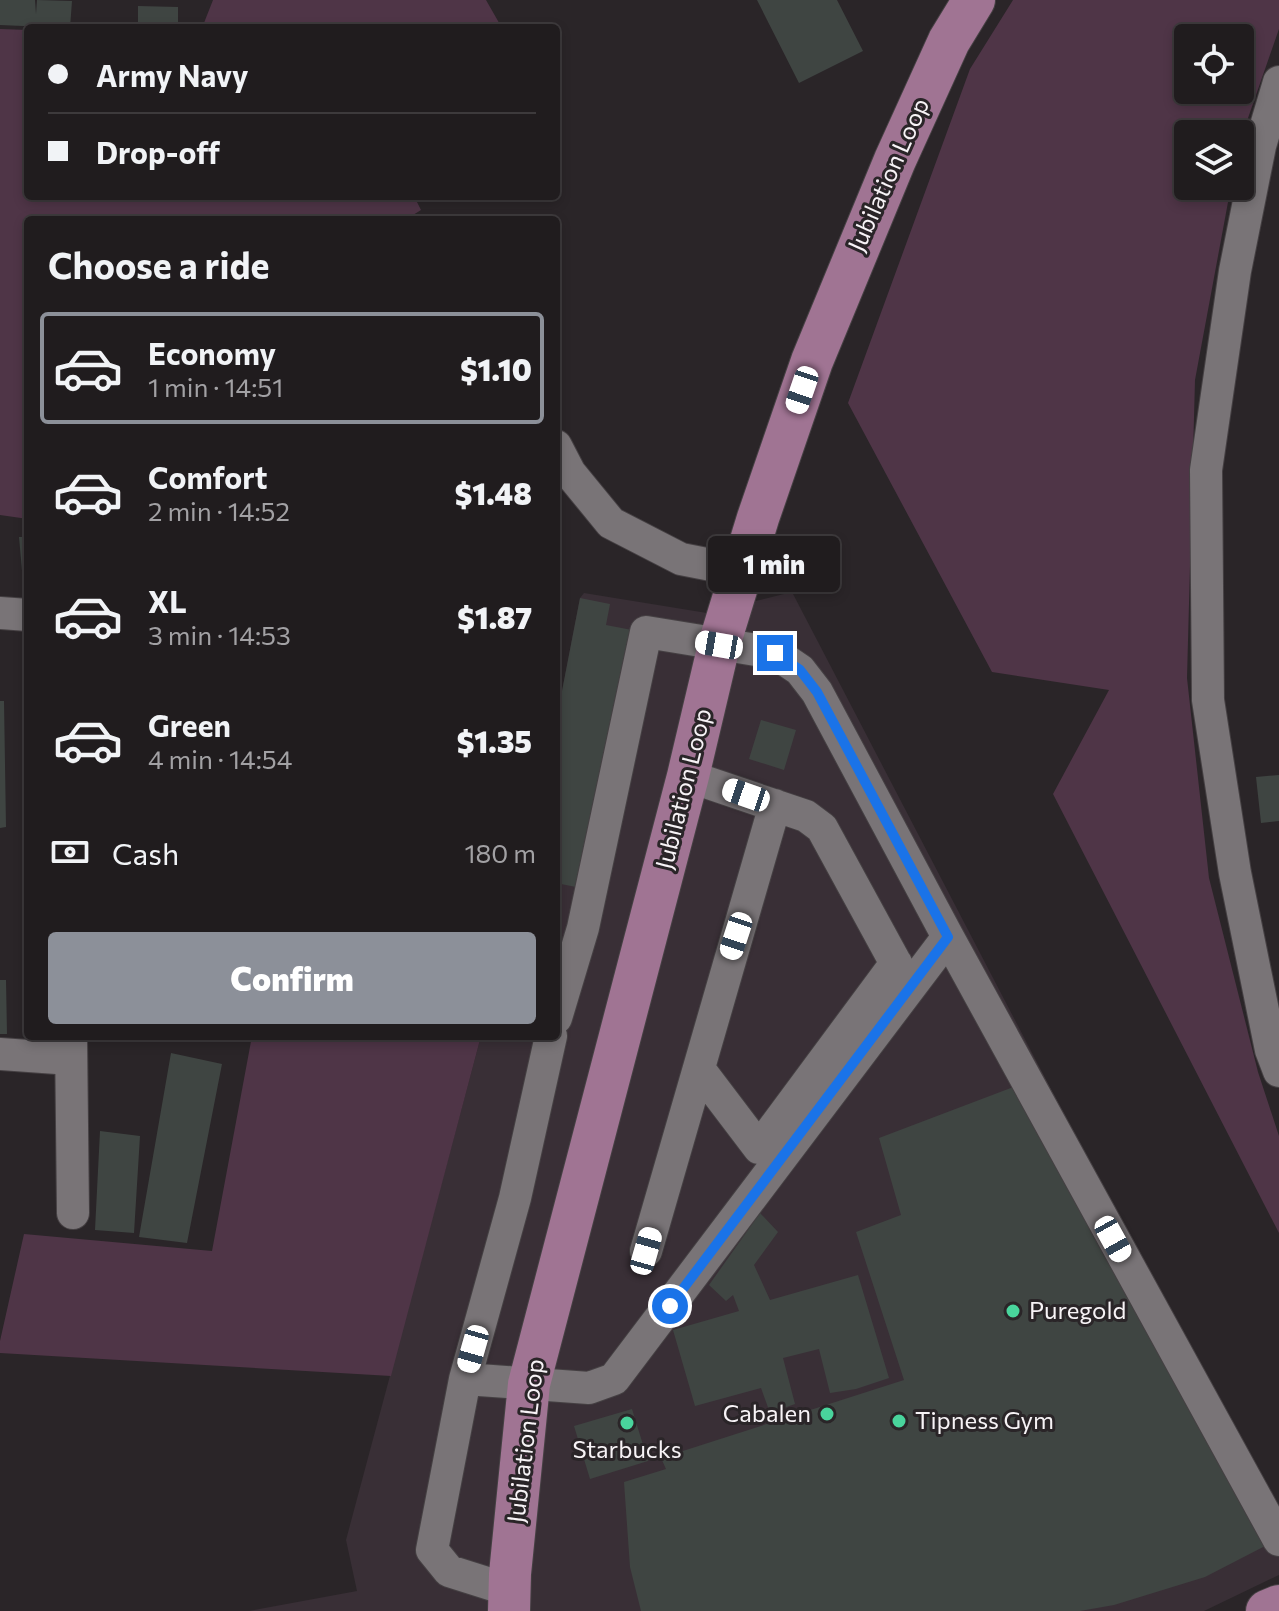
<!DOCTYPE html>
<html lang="en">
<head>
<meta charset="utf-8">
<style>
	body { margin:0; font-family:Commissioner,sans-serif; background:#2d292b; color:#f1f3f6; height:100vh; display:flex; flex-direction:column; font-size:30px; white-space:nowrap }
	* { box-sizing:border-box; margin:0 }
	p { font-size:26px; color:#a2a1a4 }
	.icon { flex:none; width:44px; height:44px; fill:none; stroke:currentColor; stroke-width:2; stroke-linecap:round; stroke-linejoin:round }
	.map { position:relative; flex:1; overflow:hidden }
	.drawer { position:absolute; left:24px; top:216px; width:536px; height:824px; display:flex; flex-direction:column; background:#201c1e; border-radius:8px; box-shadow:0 4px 12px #0003,0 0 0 2px #3d3a3c }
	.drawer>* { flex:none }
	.hud { position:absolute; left:24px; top:24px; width:536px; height:176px; border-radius:8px; box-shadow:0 4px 12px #0003,0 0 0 2px #3d3a3c; display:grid; align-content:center; height:176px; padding:0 24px; background:#201c1e }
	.controls { position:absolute; left:1174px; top:24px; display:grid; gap:16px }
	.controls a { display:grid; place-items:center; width:80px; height:80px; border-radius:8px; background:#201c1e; box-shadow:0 4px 12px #0003,0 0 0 2px #3d3a3c; font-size:40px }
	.end { position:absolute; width:36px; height:36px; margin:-18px; border:10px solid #1a73e8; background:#fff; box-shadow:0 0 0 4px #fff }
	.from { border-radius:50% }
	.bubble { position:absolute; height:56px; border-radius:8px; background:#201c1e; box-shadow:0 4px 12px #0003,0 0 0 2px #3d3a3c; font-size:26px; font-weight:800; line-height:56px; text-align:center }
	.car { position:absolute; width:24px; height:48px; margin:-24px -12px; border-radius:10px; box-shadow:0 0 6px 2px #0007; background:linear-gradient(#fff 24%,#345 0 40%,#fff 0 76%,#345 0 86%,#fff 0) }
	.hud b { display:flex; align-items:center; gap:28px; height:76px; font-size:30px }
	.hud b+b { border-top:2px solid #3d3a3c }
	.hud i { width:20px; height:20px; background:#f1f3f6 }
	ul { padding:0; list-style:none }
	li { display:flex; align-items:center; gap:24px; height:112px; margin:0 16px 12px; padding:0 8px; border:4px solid transparent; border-radius:8px }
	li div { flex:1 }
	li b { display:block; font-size:30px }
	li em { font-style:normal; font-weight:800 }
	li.selected { border-color:#8c9099 }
	li>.icon { width:72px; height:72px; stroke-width:1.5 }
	h2 { padding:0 24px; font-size:36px; line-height:96px }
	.pay { display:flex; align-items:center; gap:20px; height:88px; padding:0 24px; font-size:30px }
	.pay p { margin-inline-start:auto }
	.button { display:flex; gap:16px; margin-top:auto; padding:16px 24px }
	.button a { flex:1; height:92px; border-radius:8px; background:#8c9099; color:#fff; font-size:32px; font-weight:800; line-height:92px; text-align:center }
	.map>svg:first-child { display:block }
	.built { fill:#392f36 }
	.green { fill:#4f3547; fill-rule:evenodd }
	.building { fill:#3f4542 }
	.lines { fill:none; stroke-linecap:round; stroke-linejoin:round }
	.minor-casing { stroke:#454043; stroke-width:34 }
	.major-casing { stroke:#454043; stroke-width:44 }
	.minor { stroke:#797477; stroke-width:32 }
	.major { stroke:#a07493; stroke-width:42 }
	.route { stroke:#1a73e8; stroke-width:10 }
	.poi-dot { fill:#49d49c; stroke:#2a2528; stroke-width:3 }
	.labels { text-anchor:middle; stroke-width:6; stroke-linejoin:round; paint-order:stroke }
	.street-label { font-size:24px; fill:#f7f3f6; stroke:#2a2528 }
	.poi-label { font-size:24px; fill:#f7f3f6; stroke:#2a2528; text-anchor:start }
</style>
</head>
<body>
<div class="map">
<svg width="1279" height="1611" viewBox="0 0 1279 1611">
	<rect width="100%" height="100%" fill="#2a2528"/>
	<path class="built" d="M792 592 1279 1527V1575L1204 1611H249L357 1591 346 1540 481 1036H556V722L580 598 584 593 707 613Z"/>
	<path class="green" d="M213 0H486L502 28H202Z
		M1013 0H1279V29L1240 141V134H1188V186H1231L1195 380 1187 678 1209 878 1258 1072 1279 1136V1233L1053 794 1109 690 992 672 848 403 970 69ZM1188 38H1240V90H1188Z
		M0 29 28 30V196H414L421 210 405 220H28V519L0 515Z
		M252 1036H481L391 1376 0 1353V1341L24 1234 212 1251Z"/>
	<path class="building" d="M0 0H35L36 14 37 0 72 1 70 28 0 25Z
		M757 0H837L863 51 799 83Z
		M138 6 178 7V28H138Z
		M19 537H28V593H24Z
		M580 598 610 604 606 625 632 630 581 888 556 883V722Z
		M0 701H4L6 827 0 828Z
		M761 720 796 730 784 770 749 759Z
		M1279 775V821L1261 823 1256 777Z
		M0 980H6L7 1034H0Z
		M171 1053 222 1064 187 1243 139 1237Z
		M1024 1083 1267 1545 1205 1577 1114 1605 1080 1611H641L630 1567 624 1482 666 1469 661 1458 904 1380 856 1232 901 1215 879 1138Z
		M100 1131 140 1136 134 1233 95 1230Z
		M760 1213 778 1232 754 1265 770 1300 858 1275 889 1378 856 1389 830 1393 819 1349 783 1358 795 1404 770 1413 761 1388 695 1406 673 1330 739 1311 733 1295 726 1301 709 1285Z
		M632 1409 648 1461 590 1479 574 1426Z"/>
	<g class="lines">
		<g class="minor-casing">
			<path id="minor" d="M1279 82 1260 146 1235 271 1206 470 1208 700 1235 873 1271 1050 1279 1071
				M556 446 570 473 611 523 681 559 742 571
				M0 613 28 615
				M688 776 806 816 822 828 906 982
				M556 1018 583 928 646 632 775 653 800 670 817 692 948 937 1279 1540
				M71 1036 73 1213
				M0 1054 71 1059
				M699 1069 759 1148 896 963
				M646 1251 775 805
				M465 1379 589 1388 614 1379 948 937
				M509 1590 449 1571 432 1550 465 1379 515 1198 551 1036"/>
		</g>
		<g class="major-casing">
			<path id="major" d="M509 1611 510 1574 529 1384 688 776 719 645 758 518 812 361 895 160 949 41 974 0
				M1267 1611 1279 1606"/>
		</g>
		<use href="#minor" class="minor"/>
		<use href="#major" class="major"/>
	</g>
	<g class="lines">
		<path class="route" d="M670 1306 948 937 817 692 800 670 775 653"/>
	</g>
	<g class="poi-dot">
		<circle cx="1013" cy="1311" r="8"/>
		<circle cx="827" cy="1414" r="8"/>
		<circle cx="899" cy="1421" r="8"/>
		<circle cx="627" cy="1423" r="8"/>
	</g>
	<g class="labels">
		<g class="street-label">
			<text transform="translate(889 175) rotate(-66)" y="8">Jubilation Loop</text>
			<text transform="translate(684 789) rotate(-76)" y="8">Jubilation Loop</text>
			<text transform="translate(526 1441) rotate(-83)" y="8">Jubilation Loop</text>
		</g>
		<g class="poi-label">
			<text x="1029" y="1319">Puregold</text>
			<text x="811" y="1422" text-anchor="end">Cabalen</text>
			<text x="915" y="1429">Tipness Gym</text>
			<text x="627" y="1458" text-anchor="middle">Starbucks</text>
		</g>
	</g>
</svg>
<div class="controls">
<a><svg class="icon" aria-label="locate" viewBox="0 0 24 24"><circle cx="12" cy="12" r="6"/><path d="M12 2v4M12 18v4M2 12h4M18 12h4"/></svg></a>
<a><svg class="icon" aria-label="layers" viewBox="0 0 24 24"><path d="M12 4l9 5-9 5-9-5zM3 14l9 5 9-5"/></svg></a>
</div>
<i class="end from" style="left:670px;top:1306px"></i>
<i class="end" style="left:775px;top:653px"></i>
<div class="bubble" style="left:708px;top:536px;width:132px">1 min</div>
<i class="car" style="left:802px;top:390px;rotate:199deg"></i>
<i class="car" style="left:719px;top:645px;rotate:280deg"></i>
<i class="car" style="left:746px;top:795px;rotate:289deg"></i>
<i class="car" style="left:736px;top:936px;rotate:198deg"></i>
<i class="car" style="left:1113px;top:1239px;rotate:151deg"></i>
<i class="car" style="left:646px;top:1251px;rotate:16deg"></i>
<i class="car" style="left:473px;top:1349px;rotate:196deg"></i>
<div class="hud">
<b><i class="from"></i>Army Navy</b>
<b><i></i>Drop-off</b>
</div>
<section class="drawer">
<h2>Choose a ride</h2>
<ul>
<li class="selected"><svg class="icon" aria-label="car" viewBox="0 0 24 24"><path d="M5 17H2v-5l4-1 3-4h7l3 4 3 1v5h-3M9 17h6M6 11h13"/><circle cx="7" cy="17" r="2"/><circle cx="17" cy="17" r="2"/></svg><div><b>Economy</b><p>1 min · 14:51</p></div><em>$1.10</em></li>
<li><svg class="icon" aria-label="car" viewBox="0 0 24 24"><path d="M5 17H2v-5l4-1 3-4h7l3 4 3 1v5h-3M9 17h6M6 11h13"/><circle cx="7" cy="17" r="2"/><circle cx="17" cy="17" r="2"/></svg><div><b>Comfort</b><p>2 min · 14:52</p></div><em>$1.48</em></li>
<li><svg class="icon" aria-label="car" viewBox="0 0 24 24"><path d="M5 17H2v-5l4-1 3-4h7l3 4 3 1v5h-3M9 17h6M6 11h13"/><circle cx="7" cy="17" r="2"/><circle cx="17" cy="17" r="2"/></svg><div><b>XL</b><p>3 min · 14:53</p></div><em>$1.87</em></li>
<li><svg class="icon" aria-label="car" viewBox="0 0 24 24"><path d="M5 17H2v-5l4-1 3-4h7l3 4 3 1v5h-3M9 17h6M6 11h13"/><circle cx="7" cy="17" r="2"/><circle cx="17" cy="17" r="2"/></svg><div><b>Green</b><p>4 min · 14:54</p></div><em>$1.35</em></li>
</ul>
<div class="pay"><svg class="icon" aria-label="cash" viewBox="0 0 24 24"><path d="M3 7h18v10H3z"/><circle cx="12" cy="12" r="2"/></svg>Cash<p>180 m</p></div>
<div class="button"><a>Confirm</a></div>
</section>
</div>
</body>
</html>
